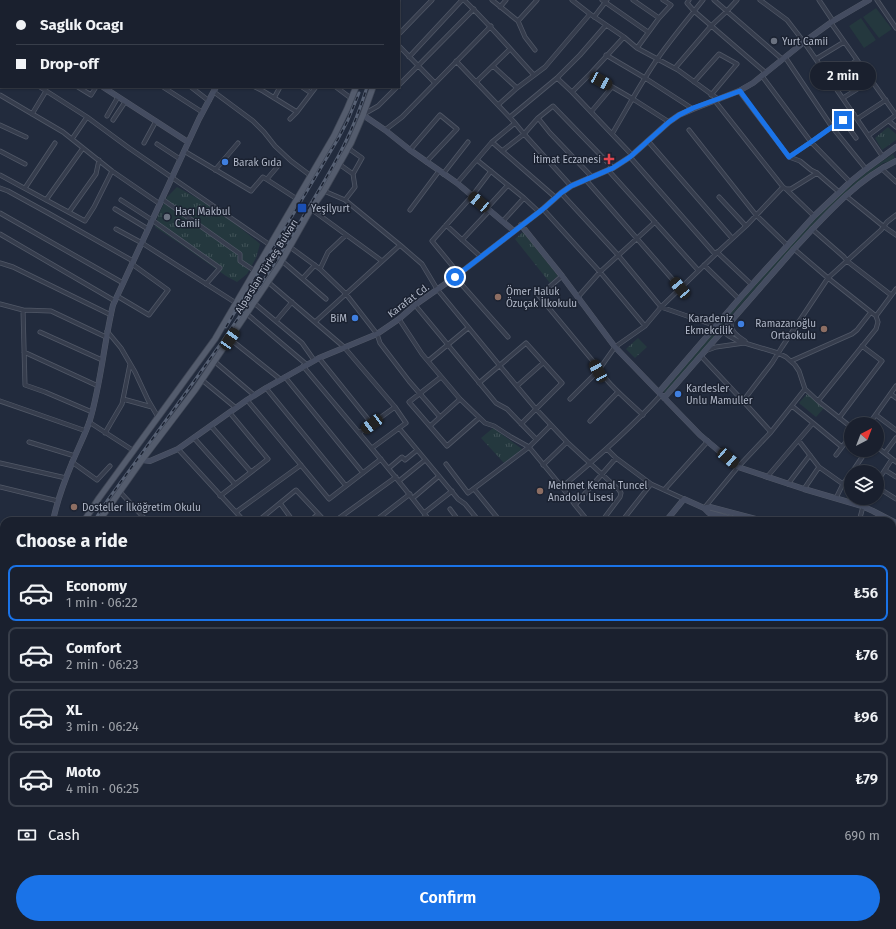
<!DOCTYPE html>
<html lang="en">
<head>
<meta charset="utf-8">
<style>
	body { margin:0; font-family:"Fira Sans",sans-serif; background:#232836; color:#f1f3f6; height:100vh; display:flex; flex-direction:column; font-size:15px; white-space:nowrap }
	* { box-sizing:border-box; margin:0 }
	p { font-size:13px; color:#9fa3aa }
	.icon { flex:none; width:22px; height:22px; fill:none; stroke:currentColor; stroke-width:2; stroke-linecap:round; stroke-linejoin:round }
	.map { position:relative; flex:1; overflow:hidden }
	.side { position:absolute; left:0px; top:517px; width:896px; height:412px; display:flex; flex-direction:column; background:#1a202e; border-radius:12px 12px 0 0; box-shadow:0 1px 3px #0004,0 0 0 1px #383e4a }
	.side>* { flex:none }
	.guide { position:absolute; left:0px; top:0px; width:400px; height:88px; box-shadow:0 1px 3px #0004,0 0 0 1px #383e4a; display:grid; align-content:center; height:88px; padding:0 16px; background:#1a202e }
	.needle { width:26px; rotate:42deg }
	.controls { position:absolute; left:844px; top:417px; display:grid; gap:8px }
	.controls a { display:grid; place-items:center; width:40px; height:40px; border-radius:50%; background:#1a202e; box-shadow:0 1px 3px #0004,0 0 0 1px #383e4a; font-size:20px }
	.end { position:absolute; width:18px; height:18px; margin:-9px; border:5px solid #1a73e8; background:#fff; box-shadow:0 0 0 2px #fff }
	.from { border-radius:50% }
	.bubble { position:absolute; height:28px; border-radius:14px; background:#1a202e; box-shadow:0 1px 3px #0004,0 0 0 1px #383e4a; font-size:13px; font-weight:600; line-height:28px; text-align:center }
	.car { position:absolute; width:12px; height:24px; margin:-12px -6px; border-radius:5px; box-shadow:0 0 3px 1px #0007; background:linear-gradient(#222 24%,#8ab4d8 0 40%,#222 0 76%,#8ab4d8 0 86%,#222 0) }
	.guide b { display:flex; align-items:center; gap:14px; height:38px; font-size:15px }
	.guide b+b { border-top:1px solid #383e4a }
	.guide i { width:10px; height:10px; background:#f1f3f6 }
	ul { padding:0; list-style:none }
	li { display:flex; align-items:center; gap:12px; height:56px; margin:0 8px 6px; padding:0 8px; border:2px solid #383e4a; border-radius:8px }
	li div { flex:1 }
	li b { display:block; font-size:15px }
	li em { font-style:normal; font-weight:600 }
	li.current { border-color:#1a73e8 }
	li>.icon { width:36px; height:36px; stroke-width:1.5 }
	h2 { padding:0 16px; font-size:18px; line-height:48px }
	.pay { display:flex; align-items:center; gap:10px; height:44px; padding:0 16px; font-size:15px }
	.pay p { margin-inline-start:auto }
	.action { display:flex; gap:8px; margin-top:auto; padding:8px 16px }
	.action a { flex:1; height:46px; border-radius:24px; background:#1a73e8; color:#fff; font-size:16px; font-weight:600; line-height:46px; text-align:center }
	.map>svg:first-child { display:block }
	.grass { fill:#24383e }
	.park { fill:url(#park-tufts) }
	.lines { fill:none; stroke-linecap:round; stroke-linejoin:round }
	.street-casing { stroke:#515867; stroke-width:5 }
	.secondary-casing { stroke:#515867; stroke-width:6 }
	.primary-casing { stroke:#3f4655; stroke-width:7 }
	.street { stroke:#363d4d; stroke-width:3.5 }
	.secondary { stroke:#444c60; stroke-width:5 }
	.primary { stroke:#545c6d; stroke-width:5.5 }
	.rail-casing { stroke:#576174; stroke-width:3 }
	.rail { stroke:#1b2231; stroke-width:1.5; stroke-dasharray:4.5; stroke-linecap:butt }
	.route { stroke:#1a73e8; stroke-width:5 }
	.worship-dot { fill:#6b7280; stroke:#1b2231; stroke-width:1.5 }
	.health-dot { fill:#e0444e; stroke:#1b2231; stroke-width:1.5 }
	.shop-dot { fill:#3f7fe0; stroke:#1b2231; stroke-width:1.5 }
	.transit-dot { fill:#1a4fb4; stroke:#1b2231; stroke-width:1.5 }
	.education-dot { fill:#8d6e63; stroke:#1b2231; stroke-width:1.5 }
	.labels { text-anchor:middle; stroke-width:3; stroke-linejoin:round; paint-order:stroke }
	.poi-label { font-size:10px; fill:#b1b8c8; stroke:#1b2231; text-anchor:start }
	.street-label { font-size:10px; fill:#b1b8c8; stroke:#1b2231 }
</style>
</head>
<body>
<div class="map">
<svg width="896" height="929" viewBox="0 0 896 929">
	<defs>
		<pattern id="park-tufts" width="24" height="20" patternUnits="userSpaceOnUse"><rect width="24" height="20" fill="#24383e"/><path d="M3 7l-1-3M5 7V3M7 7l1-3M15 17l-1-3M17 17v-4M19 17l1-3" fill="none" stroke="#415358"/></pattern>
	</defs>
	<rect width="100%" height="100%" fill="#222b3d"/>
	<path class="grass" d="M876 8 892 29 879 38 863 17Z
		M861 18 876 40 864 48 849 26Z
		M893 154 896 160 883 163 870 173 852 187 832 205 787 253 722 326 720 325 785 251 830 203 868 171Z
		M716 330 718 332 665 393 663 391Z"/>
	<path class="park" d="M888 127 896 134V140L882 150 875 138Z
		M177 187C206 202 236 223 260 244L256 258 247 274 237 282 226 276 182 245 155 227 158 216 167 197Z
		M523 232 558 276 550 283 515 239Z
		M638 338 647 347 635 358 626 349Z
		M808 393 824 408 816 417 799 403Z
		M493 428 522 449 504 463 481 438Z
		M4 708V760L0 768V714Z"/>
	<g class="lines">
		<g class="street-casing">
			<path id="street" d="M61 0 63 1
				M107 0 108 1
				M181 0 182 1
				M221 0 223 1
				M245 0 247 1
				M303 0 305 1
				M342 0 343 1
				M464 0C489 24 511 50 534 75
				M492 0 518 21 525 37 535 50
				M572 0 590 14 624 37 637 48 678 70 718 99
				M602 0 648 32
				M633 0 659 18 637 48
				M689 0 687 3 694 11 766 73
				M714 0 782 59
				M760 0 787 20 804 42 883 157
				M819 0 833 21
				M877 0 896 28
				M26 1 27 0
				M151 1V0
				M160 1 161 0
				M500 7 506 0
				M594 17 607 0
				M659 18 671 5 663 0
				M518 21 537 0
				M831 23 896 115
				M0 28 1 26
				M399 34 432 0
				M0 37 1 38
				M399 46 435 83
				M606 55 645 78 693 109
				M409 57 462 0
				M785 57 832 127 866 169
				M816 59 844 42
				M456 61 515 123 524 134 571 186
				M0 63 1 64
				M493 66 517 88
				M675 68 711 26 727 11 737 0
				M590 74 633 99 669 122
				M762 76 811 142 850 182
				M557 78 572 92 632 155
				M830 80 857 60
				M476 82 510 49
				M694 82 719 54 737 64 711 95
				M399 85 474 9
				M40 87 87 117 129 148 270 245
				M78 87 91 95 96 87
				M163 87 202 112
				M191 87 209 101
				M255 87 263 91 297 112
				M302 87 311 93
				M336 87 352 99
				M739 91 789 157 800 161 811 170 817 173 839 192
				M214 92 253 121 264 132 275 146 291 161 311 176
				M572 92 590 74 624 37
				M0 95 63 132 112 171 160 204
				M274 98 280 87
				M843 98 872 80
				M715 101 783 187 786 189H791L817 173
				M498 105 517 88 545 67 590 14
				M591 112 612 87
				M32 114 46 91
				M364 114 378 106 397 87
				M107 116 118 97
				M510 117 557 78 580 55 606 25
				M538 118 550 133 592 177
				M290 119 297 112 316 87
				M857 119 886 100
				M113 120 125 102
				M843 120 856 138
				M889 121 896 127
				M0 125 26 137
				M385 130 402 117 491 26
				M689 130 756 215 787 245
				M612 134C627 109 641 82 658 58 672 38 688 19 703 0
				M869 135 896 115
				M72 139 87 117
				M648 141 732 238
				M492 142 555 197
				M144 143 156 121
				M157 144 180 159
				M410 150 440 115 457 129 426 162
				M0 151 25 164
				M184 151 251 191 263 177 297 199
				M502 151 524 134 538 118 553 106 613 168
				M630 157 715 254
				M789 157 811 142 832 127 854 114
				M477 160 524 198 539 212
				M339 164 353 174
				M882 169 896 182
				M215 170 238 143
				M608 170 698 270
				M443 174 468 142
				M0 175 85 221 94 207 112 171
				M267 179 278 166
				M586 180 680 288
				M457 183 492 142 515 123
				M0 188 8 191 48 213 133 261
				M25 188 55 143
				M786 189 814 216
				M324 191 345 200 400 245 422 264 437 289 500 366 536 409 567 442 619 490 621 493 620 497 602 521
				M561 193 618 255 661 307 716 326 729 336 738 341 778 353 786 357 795 365 799 371 805 389 818 401 851 427
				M846 196 883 226 896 235
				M719 197 746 226
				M162 199 240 254V261L255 271
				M46 200 83 148
				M121 200 152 220 220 268 206 284
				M345 200 355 187 353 174 362 158 348 148
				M487 208 508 185
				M115 209 148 229
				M311 209 382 261
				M543 209 600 272 645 326
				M410 210 439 171
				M69 212 96 174 99 160
				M0 213 123 283
				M503 221 524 198
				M446 225 481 257
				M116 229 142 243 236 303
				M812 229 844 257 847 261 891 295
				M0 234 115 301
				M462 240 490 210
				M290 247 320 269 346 294 377 334 380 343 409 381 440 417
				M794 249 828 278 876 316 878 322 876 329 818 401
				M717 252 752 285
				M282 261 326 299
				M0 263 13 267 111 315
				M704 265 739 299
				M320 269 328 252 346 235
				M459 274 432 241 472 196 491 171
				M562 276 539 296 592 360C605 382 625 398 643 415
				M455 277 508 337
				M303 278 315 265
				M268 282 344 347 395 407 406 423 372 448
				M117 296 149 315 168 290 132 264
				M578 297 600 272 655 222
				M254 303 302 343 314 360
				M0 304 23 310 25 385 45 392 92 412
				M415 305 496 403 507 409 536 439
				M23 310 51 311 106 337
				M247 314 306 364
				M876 316 896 289
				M399 319 422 354 460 399 485 423 494 426 511 437 529 447 562 487 575 505 588 521
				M276 321 292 302
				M315 322 400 245
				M731 322C730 331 737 336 745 341
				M107 331 121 348 135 372 148 400 158 417
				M40 332 102 360
				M230 339 280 379
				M705 351 716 347 744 343
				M24 352 98 386
				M701 356 743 401
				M319 358 372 424
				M214 361 254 395
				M428 361 468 328
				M791 361 852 334 857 330 871 312
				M303 366C346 418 390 468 430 521
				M285 377 363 473
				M441 377 409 402 447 446 479 418
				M202 380 236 408
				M479 383 526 343 562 383 521 424
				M517 386 543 363
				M266 388 346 486
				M891 394 896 398
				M123 399 152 407
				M570 399 598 371 615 347 645 326 661 307 721 249 746 226 783 187
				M247 400 329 499 381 459
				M0 401 86 431
				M876 415 896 430
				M839 418 882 361 862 346
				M590 421 618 392
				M89 422 134 451
				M813 423 842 447 851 435
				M869 424 896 386
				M211 426 251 472
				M430 426 460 399
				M399 428 458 499 465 504 479 521
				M771 432 743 401 772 363 782 347 828 278 881 230 887 222 896 215
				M105 433 122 404 130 364
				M359 433 395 407
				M194 438 235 484
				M799 441 819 467 843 484
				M29 442 75 456
				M877 447 896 462
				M178 449 244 521
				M607 449 616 458
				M885 453 896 438
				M836 455 842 447
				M72 462 97 480 110 466
				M0 463 66 478
				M446 464 468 493 529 447 551 425
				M543 465 567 442
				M389 468 402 457 405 460 416 451
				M885 470 896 477
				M852 472 867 450
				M767 477 813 423 792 406
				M399 481 425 460
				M877 482 892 459
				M788 484 810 455
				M0 487 58 501
				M562 487C597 458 631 428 661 395
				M877 487 896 499
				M474 489 500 521
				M804 489 819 467
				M664 490 708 441
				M120 492 147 521
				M220 496 268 459 230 413
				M413 498 439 476
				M836 498 843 484 851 473
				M280 503 293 521
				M575 505 616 458 651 484
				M705 507 738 467 771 432 805 389
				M450 509 459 521
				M236 512 301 465
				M424 513 452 491
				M258 521 296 490 325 521
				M310 521 318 514
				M335 521 396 477
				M375 521 410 494
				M418 521 426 516
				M622 521 651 484 684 499
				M859 521C862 512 862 506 867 498
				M0 586 2 587
				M0 612 4 613
				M892 615 896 617
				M892 690 896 693
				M892 790 896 793
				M93 925 101 929
				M252 925 256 929
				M310 925 314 929
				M466 925 471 929
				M569 925 574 929
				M682 925 689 929
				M725 925 733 929
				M161 929 164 925
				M200 929 202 925
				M244 929 247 925
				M300 929 303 925
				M337 929 340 925
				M478 929 481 925
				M509 929 512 925
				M557 929 560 925
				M834 929 835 925"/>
		</g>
		<g class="secondary-casing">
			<path id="secondary" d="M281 1 282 0
				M0 22H1
				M103 87 188 142
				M363 115 385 130 410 150 457 183 514 231
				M521 225 562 276 615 347 700 435 738 467 804 489 862 506 873 511 896 523
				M659 392 739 299 814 216 850 182 866 169 896 147
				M664 398 794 249C823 218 857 179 896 161
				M142 460 150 461 178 449 247 400 266 388 319 358 377 334 399 319 415 305 455 277 543 209 561 193 571 186 613 168 630 157 669 122 679 115 693 109 739 91 753 83 804 42 833 21 869 0
				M704 508 710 507 764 521
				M53 521C57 501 64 482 72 463 78 448 85 435 90 420 101 383 104 343 113 305L199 119 216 87
				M666 521 684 499 704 508 709 513 738 521
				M892 562 896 564
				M892 569 896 571
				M892 594 896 586
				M0 670 4 673
				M0 777 4 758
				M892 823 896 815
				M892 838 896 831
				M412 925 420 929
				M652 929 655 925
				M728 929 729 925
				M861 929 862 925
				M869 929V925"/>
		</g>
		<g class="primary-casing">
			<path id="primary" d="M376 1V0
				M390 1 391 0
				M84 521 99 498 215 339 334 136 347 109 356 87
				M99 521 142 460 195 390 280 264 311 209 324 191 351 143 363 115 373 87
				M0 664 4 656
				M0 707 4 699
				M0 827 4 831
				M0 874 4 878
				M42 925 44 929
				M82 925 85 929"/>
		</g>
		<use href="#street" class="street"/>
		<use href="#secondary" class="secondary"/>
		<use href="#primary" class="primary"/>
		<g class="rail-casing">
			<path id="rail" d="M381 1V0
				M226 327 338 139 348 120 359 93
				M94 521 107 501C174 409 242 319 300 222 315 196 332 170 345 143 354 125 361 106 367 87
				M0 681 4 674
				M0 697 4 689"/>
		</g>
		<use href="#rail" class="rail"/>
	</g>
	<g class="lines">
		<path class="route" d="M455 277 543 209 561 193 571 186 613 168 630 157 669 122 679 115 693 108 740 91 789 157 811 142 832 127 843 120"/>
	</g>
	<g class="worship-dot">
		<circle cx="774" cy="41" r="4"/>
		<circle cx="167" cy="217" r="4"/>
	</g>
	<path class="health-dot" d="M607 153h4v4h4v4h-4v4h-4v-4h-4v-4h4z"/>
	<g class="shop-dot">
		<circle cx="225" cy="162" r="4"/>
		<circle cx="355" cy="318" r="4"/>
		<circle cx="741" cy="324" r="4"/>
		<circle cx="678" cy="394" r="4"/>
	</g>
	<rect class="transit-dot" x="297" y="203" width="10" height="10" rx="2"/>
	<g class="education-dot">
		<circle cx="498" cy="297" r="4"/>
		<circle cx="824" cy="329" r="4"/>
		<circle cx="540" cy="491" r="4"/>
		<circle cx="74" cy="507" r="4"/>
	</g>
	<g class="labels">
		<g class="poi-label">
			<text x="782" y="45">Yurt Camii</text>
			<text x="601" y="163" text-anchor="end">İtimat Eczanesi</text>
			<text x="233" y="166">Barak Gıda</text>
			<text x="311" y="212">Yeşilyurt</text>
			<text x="175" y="215">Hacı Makbul<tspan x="175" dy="12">Camii</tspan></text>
			<text x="506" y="295">Ömer Haluk<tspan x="506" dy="12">Özuçak İlkokulu</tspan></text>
			<text x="347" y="322" text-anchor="end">BiM</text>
			<text x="733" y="322" text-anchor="end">Karadeniz<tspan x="733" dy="12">Ekmekcilik</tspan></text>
			<text x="816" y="327" text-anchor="end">Ramazanoğlu<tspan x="816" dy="12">Ortaokulu</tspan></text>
			<text x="686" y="392">Kardesler<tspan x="686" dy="12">Unlu Mamuller</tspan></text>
			<text x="548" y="489">Mehmet Kemal Tuncel<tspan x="548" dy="12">Anadolu Lisesi</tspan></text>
			<text x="82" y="511">Dosteller İlköğretim Okulu</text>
		</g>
		<g class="street-label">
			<text transform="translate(266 266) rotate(-58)" y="4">Alparslan Türkeş Bulvarı</text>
			<text transform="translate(408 300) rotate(-37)" y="4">Karafat Cd.</text>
		</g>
	</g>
</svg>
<div class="controls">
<a><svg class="needle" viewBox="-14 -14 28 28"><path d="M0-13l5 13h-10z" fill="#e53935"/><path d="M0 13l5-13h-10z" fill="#9fa3aa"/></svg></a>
<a><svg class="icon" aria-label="layers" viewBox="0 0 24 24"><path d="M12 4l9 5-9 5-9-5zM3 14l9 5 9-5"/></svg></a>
</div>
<i class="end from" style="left:455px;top:277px"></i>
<i class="end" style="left:843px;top:120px"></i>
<div class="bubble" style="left:810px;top:62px;width:66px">2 min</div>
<i class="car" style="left:601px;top:81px;rotate:119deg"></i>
<i class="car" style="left:479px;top:202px;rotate:310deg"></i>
<i class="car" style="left:680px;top:288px;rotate:320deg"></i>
<i class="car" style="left:230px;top:339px;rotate:34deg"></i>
<i class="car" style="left:598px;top:371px;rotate:331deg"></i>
<i class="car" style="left:372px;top:424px;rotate:233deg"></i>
<i class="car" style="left:728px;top:458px;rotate:131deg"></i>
<div class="guide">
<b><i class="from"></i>Saglık Ocagı</b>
<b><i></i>Drop-off</b>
</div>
<section class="side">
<h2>Choose a ride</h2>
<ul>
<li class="current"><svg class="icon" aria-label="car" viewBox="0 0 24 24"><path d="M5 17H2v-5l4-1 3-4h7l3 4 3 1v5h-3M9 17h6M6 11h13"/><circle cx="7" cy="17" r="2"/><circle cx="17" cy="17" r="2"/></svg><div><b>Economy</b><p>1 min · 06:22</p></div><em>₺56</em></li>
<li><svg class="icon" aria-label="car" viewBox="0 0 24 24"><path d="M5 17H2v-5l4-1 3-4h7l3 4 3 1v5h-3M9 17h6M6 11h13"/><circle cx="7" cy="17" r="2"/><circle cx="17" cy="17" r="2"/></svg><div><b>Comfort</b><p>2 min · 06:23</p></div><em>₺76</em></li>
<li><svg class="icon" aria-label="car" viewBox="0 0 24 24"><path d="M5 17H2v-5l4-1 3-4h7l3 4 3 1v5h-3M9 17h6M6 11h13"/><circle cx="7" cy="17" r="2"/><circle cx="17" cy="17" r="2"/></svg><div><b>XL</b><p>3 min · 06:24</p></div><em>₺96</em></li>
<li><svg class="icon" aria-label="car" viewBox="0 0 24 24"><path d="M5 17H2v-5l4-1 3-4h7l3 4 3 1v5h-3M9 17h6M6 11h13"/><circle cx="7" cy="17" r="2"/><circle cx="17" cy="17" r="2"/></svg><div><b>Moto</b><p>4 min · 06:25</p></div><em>₺79</em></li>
</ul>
<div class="pay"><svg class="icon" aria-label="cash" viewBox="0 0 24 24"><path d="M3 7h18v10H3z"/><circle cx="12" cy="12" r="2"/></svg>Cash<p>690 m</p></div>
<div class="action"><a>Confirm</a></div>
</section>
</div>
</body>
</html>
